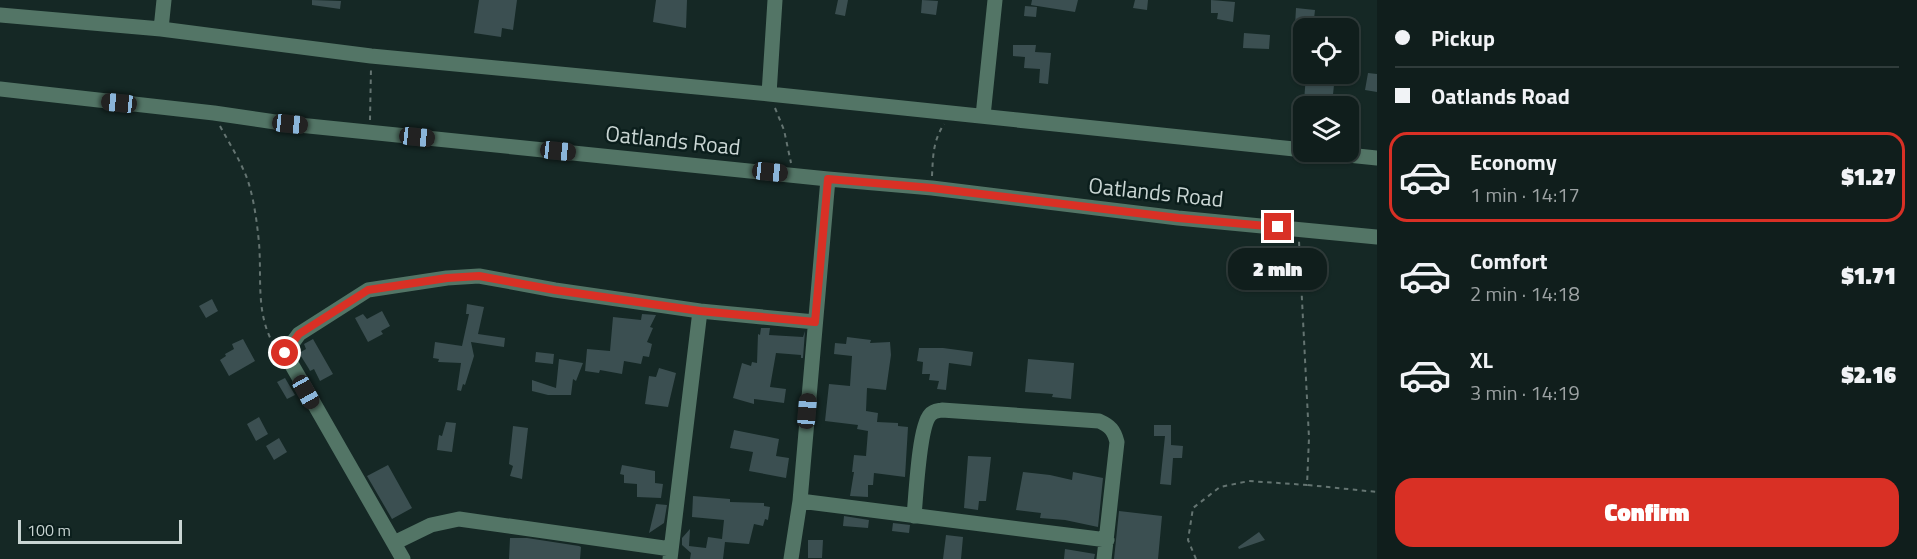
<!DOCTYPE html>
<html lang="en">
<head>
<meta charset="utf-8">
<style>
	body { margin:0; font-family:"Titillium Web",sans-serif; background:#192725; color:#f1f3f6; height:100vh; display:flex; flex-direction:column; font-size:22px; white-space:nowrap }
	* { box-sizing:border-box; margin:0 }
	p { font-size:20px; color:#9ca2a3 }
	.icon { flex:none; width:33px; height:33px; fill:none; stroke:currentColor; stroke-width:2; stroke-linecap:round; stroke-linejoin:round }
	.map { position:relative; flex:1; overflow:hidden }
	.drawer { display:flex; flex-direction:column; background:#101e1c; width:540px }
	.drawer>* { flex:none }
	.banner { display:grid; align-content:center; height:132px; padding:0 18px; background:#101e1c }
	.buttons { position:absolute; left:1293px; top:18px; display:grid; gap:12px }
	.buttons a { display:grid; place-items:center; width:66px; height:66px; border-radius:12px; background:#101e1c; box-shadow:0 2px 4px #0004,0 0 0 2px #303c3b; font-size:30px }
	.scale { position:absolute; left:18px; bottom:15px; width:164px; box-sizing:border-box; padding-left:6px; border:3px solid #c9d5d3; border-top:0; font-size:16px; line-height:21px; white-space:nowrap; color:#c9d5d3; -webkit-text-stroke:4px #0b1e1c; paint-order:stroke }
	.end { position:absolute; width:27px; height:27px; margin:-14px; border:8px solid #d93025; background:#fff; box-shadow:0 0 0 3px #fff }
	.from { border-radius:50% }
	.bubble { position:absolute; height:42px; border-radius:18px; background:#101e1c; box-shadow:0 2px 4px #0004,0 0 0 2px #303c3b; font-size:20px; font-weight:800; line-height:42px; text-align:center }
	.car { position:absolute; width:18px; height:36px; margin:-18px -9px; border-radius:8px; box-shadow:0 0 4px 2px #0007; background:linear-gradient(#222 24%,#8ab4d8 0 40%,#222 0 76%,#8ab4d8 0 86%,#222 0) }
	.banner b { display:flex; align-items:center; gap:21px; height:57px; font-size:22px }
	.banner b+b { border-top:2px solid #303c3b }
	.banner i { width:15px; height:15px; background:#f1f3f6 }
	ul { padding:0; list-style:none }
	li { display:flex; align-items:center; gap:18px; height:90px; margin:0 12px 9px; padding:0 6px; border:3px solid transparent; border-radius:18px }
	li div { flex:1 }
	li b { display:block; font-size:22px }
	li em { font-style:normal; font-weight:800 }
	li.on { border-color:#d93025 }
	li>.icon { width:54px; height:54px; stroke-width:1.5 }
	.button { display:flex; gap:12px; margin-top:auto; padding:12px 18px }
	.button a { flex:1; height:69px; border-radius:18px; background:#d93025; color:#fff; font-size:24px; font-weight:800; line-height:69px; text-align:center }
	main { display:flex; flex:1; min-height:0 }
	.map>svg:first-child { display:block }
	.building { fill:#3b4f51 }
	.lines { fill:none; stroke-linecap:round; stroke-linejoin:round }
	.path { stroke:#647471; stroke-width:2; stroke-dasharray:4.5 4.5; stroke-linecap:butt }
	.minor { stroke:#537566; stroke-width:15 }
	.route { stroke:#d93025; stroke-width:8 }
	.labels { text-anchor:middle; stroke-width:5; stroke-linejoin:round; paint-order:stroke }
	.street-label { font-size:22px; fill:#c9d5d3; stroke:#0b1e1c }
</style>
</head>
<body>
<main>
<div class="map">
<svg width="1377" height="559" viewBox="0 0 1377 559">
	<rect width="100%" height="100%" fill="#152825"/>
	<path class="building" d="M312 0 341 1 340 9 312 5Z
		M479 0H517L513 30 502 28 501 37 474 33Z
		M656 0H687L686 28 653 22Z
		M838 0H848L845 16 835 14Z
		M922 0 938 1 936 15 921 13Z
		M1032 0H1078L1075 12 1031 5Z
		M1135 0H1148L1147 10 1133 8Z
		M1211 0 1235 2 1233 22 1217 19 1218 13H1211Z
		M1025 6 1037 7 1036 17 1024 16Z
		M1296 8 1315 10 1313 28 1295 26Z
		M1244 33 1270 35 1269 49 1243 48Z
		M1013 45H1036L1035 52 1051 53 1048 84 1039 83 1040 69 1024 68 1025 57 1013 56Z
		M1368 73 1377 74V92L1365 90Z
		M1306 74H1320L1319 84 1334 85 1332 104 1304 102Z
		M212 299 218 311 206 318 199 306Z
		M467 304 484 307 478 334 505 338 504 347 471 342 474 356 465 385 463 384 461 391 457 390 461 363 438 362 439 359 433 358 435 342 462 346 469 314H466Z
		M382 311 390 326 381 331 383 334 368 342 355 318 363 314 367 319Z
		M642 314 656 315 650 327 653 328 647 342 652 344 649 357 643 356 641 364 624 361 622 374 600 370 599 373 585 371 587 349 610 351 613 317 641 320Z
		M761 328H770L769 335 803 337 805 331 803 358H801V355L776 353 770 387 786 389 784 403 754 399V404L733 398 742 363 751 366 752 362 757 363 758 334 760 335Z
		M847 337 871 340 870 343 890 342 891 355 886 390 867 388 866 411 878 413 877 422 898 423V426L908 427 905 477 874 473 873 485H868V497L850 496 854 472H852L854 455 866 456 868 431 857 429 858 425 825 421 829 384 850 386 852 356 834 354 835 343 846 344Z
		M243 339 255 361 229 376 220 360 226 356 225 354 234 349 232 344Z
		M313 339 333 374 320 381 314 369 310 371 309 369 299 353 306 349 304 344Z
		M919 348H943L973 352 971 366 949 363 946 390 937 389 939 381 929 380 930 374H922L923 362 917 361Z
		M536 352 554 354 553 364 535 362Z
		M559 359 583 363 576 381 573 379 571 395H548L532 391V380L556 388Z
		M1028 359 1074 363 1071 399 1052 397 1053 394 1025 392Z
		M659 368 676 373 668 407 645 404 649 376 656 377Z
		M285 378 295 395 287 399 277 382Z
		M259 417 268 434 256 441 247 424Z
		M446 422 456 423 452 452 437 450 439 435 442 436Z
		M1154 425H1171V445L1183 446 1182 458H1173L1171 485 1160 484 1165 436H1154Z
		M513 426 528 428 522 479 510 476 513 466 509 464Z
		M734 430 779 439 776 456 789 458 786 478 749 471 753 452 730 448Z
		M279 438 287 452 274 460 266 446Z
		M968 456 991 457 986 501H979L978 510 964 508Z
		M388 465 412 508 392 519 367 476Z
		M622 465 655 471V483L663 484 661 498 637 497V484L624 483V475L620 474Z
		M1023 472 1050 475 1072 480 1073 472 1103 478 1098 527 1065 520 1040 518 1041 513 1016 510Z
		M693 496 730 499V502L764 503V506L770 507 768 520 765 519 763 526 754 524 749 544 725 542 723 559H690L691 553 682 545V538L690 529 689 546 706 548 708 537 722 539 724 520 692 517Z
		M656 504 667 505 664 523 649 533Z
		M1119 511 1162 516 1158 559H1114Z
		M844 516 869 520 868 528 843 526Z
		M893 523 910 525 909 533 892 531Z
		M1259 532 1265 540 1239 549 1238 547Z
		M946 535 963 537 961 559H943Z
		M510 538H527L579 546 581 547 580 559H509Z
		M808 540H823L822 558H808Z
		M1065 549 1095 554 1094 559H1064Z"/>
	<g class="lines">
		<path class="path" d="M775 108 784 130 791 163
			M370 120 371 68
			M220 126C228 141 237 155 244 171 253 190 257 222 259 243 262 279 255 314 275 347
			M932 176C933 156 933 141 944 124
			M1308 485 1377 492
			M1196 559 1188 540 1193 508 1220 487 1249 481 1307 485 1309 438 1299 241"/>
		<path class="minor" d="M0 15 161 29 371 56 769 94 1304 150
			M161 29 164 0
			M0 89 214 113 289 124 828 179 932 188 1178 218 1377 237
			M769 94 775 0
			M983 116 995 0
			M1319 152 1377 158
			M800 501 1107 540
			M914 516C916 496 919 427 930 415 933 411 937 411 942 410L1099 421C1110 426 1114 430 1117 442L1104 559
			M394 543 431 525 459 519 671 549
			M403 559 285 353 299 334 368 290 447 278 479 276 555 290 700 311
			M670 559 700 311 815 322
			M791 559 800 501 828 179"/>
	</g>
	<g class="lines">
		<path class="route" d="M285 353 299 334 368 290 447 278 479 276 555 290 700 311 815 322 828 179 932 188 1178 218 1278 227"/>
	</g>
	<g class="labels">
		<g class="street-label">
			<text transform="translate(673 140) rotate(6)" y="8">Oatlands Road</text>
			<text transform="translate(1156 192) rotate(6)" y="8">Oatlands Road</text>
		</g>
	</g>
</svg>
<div class="buttons">
<a><svg class="icon" aria-label="locate" viewBox="0 0 24 24"><circle cx="12" cy="12" r="6"/><path d="M12 2v4M12 18v4M2 12h4M18 12h4"/></svg></a>
<a><svg class="icon" aria-label="layers" viewBox="0 0 24 24"><path d="M12 4l9 5-9 5-9-5zM3 14l9 5 9-5"/></svg></a>
</div>
<div class="scale">100 m</div>
<i class="end from" style="left:285px;top:353px"></i>
<i class="end" style="left:1278px;top:227px"></i>
<div class="bubble" style="left:1228px;top:248px;width:99px">2 min</div>
<i class="car" style="left:119px;top:103px;rotate:276deg"></i>
<i class="car" style="left:290px;top:124px;rotate:96deg"></i>
<i class="car" style="left:417px;top:137px;rotate:96deg"></i>
<i class="car" style="left:558px;top:151px;rotate:96deg"></i>
<i class="car" style="left:770px;top:172px;rotate:96deg"></i>
<i class="car" style="left:306px;top:392px;rotate:151deg"></i>
<i class="car" style="left:807px;top:411px;rotate:5deg"></i>
</div>
<section class="drawer">
<div class="banner">
<b><i class="from"></i>Pickup</b>
<b><i></i>Oatlands Road</b>
</div>
<ul>
<li class="on"><svg class="icon" aria-label="car" viewBox="0 0 24 24"><path d="M5 17H2v-5l4-1 3-4h7l3 4 3 1v5h-3M9 17h6M6 11h13"/><circle cx="7" cy="17" r="2"/><circle cx="17" cy="17" r="2"/></svg><div><b>Economy</b><p>1 min · 14:17</p></div><em>$1.27</em></li>
<li><svg class="icon" aria-label="car" viewBox="0 0 24 24"><path d="M5 17H2v-5l4-1 3-4h7l3 4 3 1v5h-3M9 17h6M6 11h13"/><circle cx="7" cy="17" r="2"/><circle cx="17" cy="17" r="2"/></svg><div><b>Comfort</b><p>2 min · 14:18</p></div><em>$1.71</em></li>
<li><svg class="icon" aria-label="car" viewBox="0 0 24 24"><path d="M5 17H2v-5l4-1 3-4h7l3 4 3 1v5h-3M9 17h6M6 11h13"/><circle cx="7" cy="17" r="2"/><circle cx="17" cy="17" r="2"/></svg><div><b>XL</b><p>3 min · 14:19</p></div><em>$2.16</em></li>
</ul>
<div class="button"><a>Confirm</a></div>
</section>
</main>
</body>
</html>
